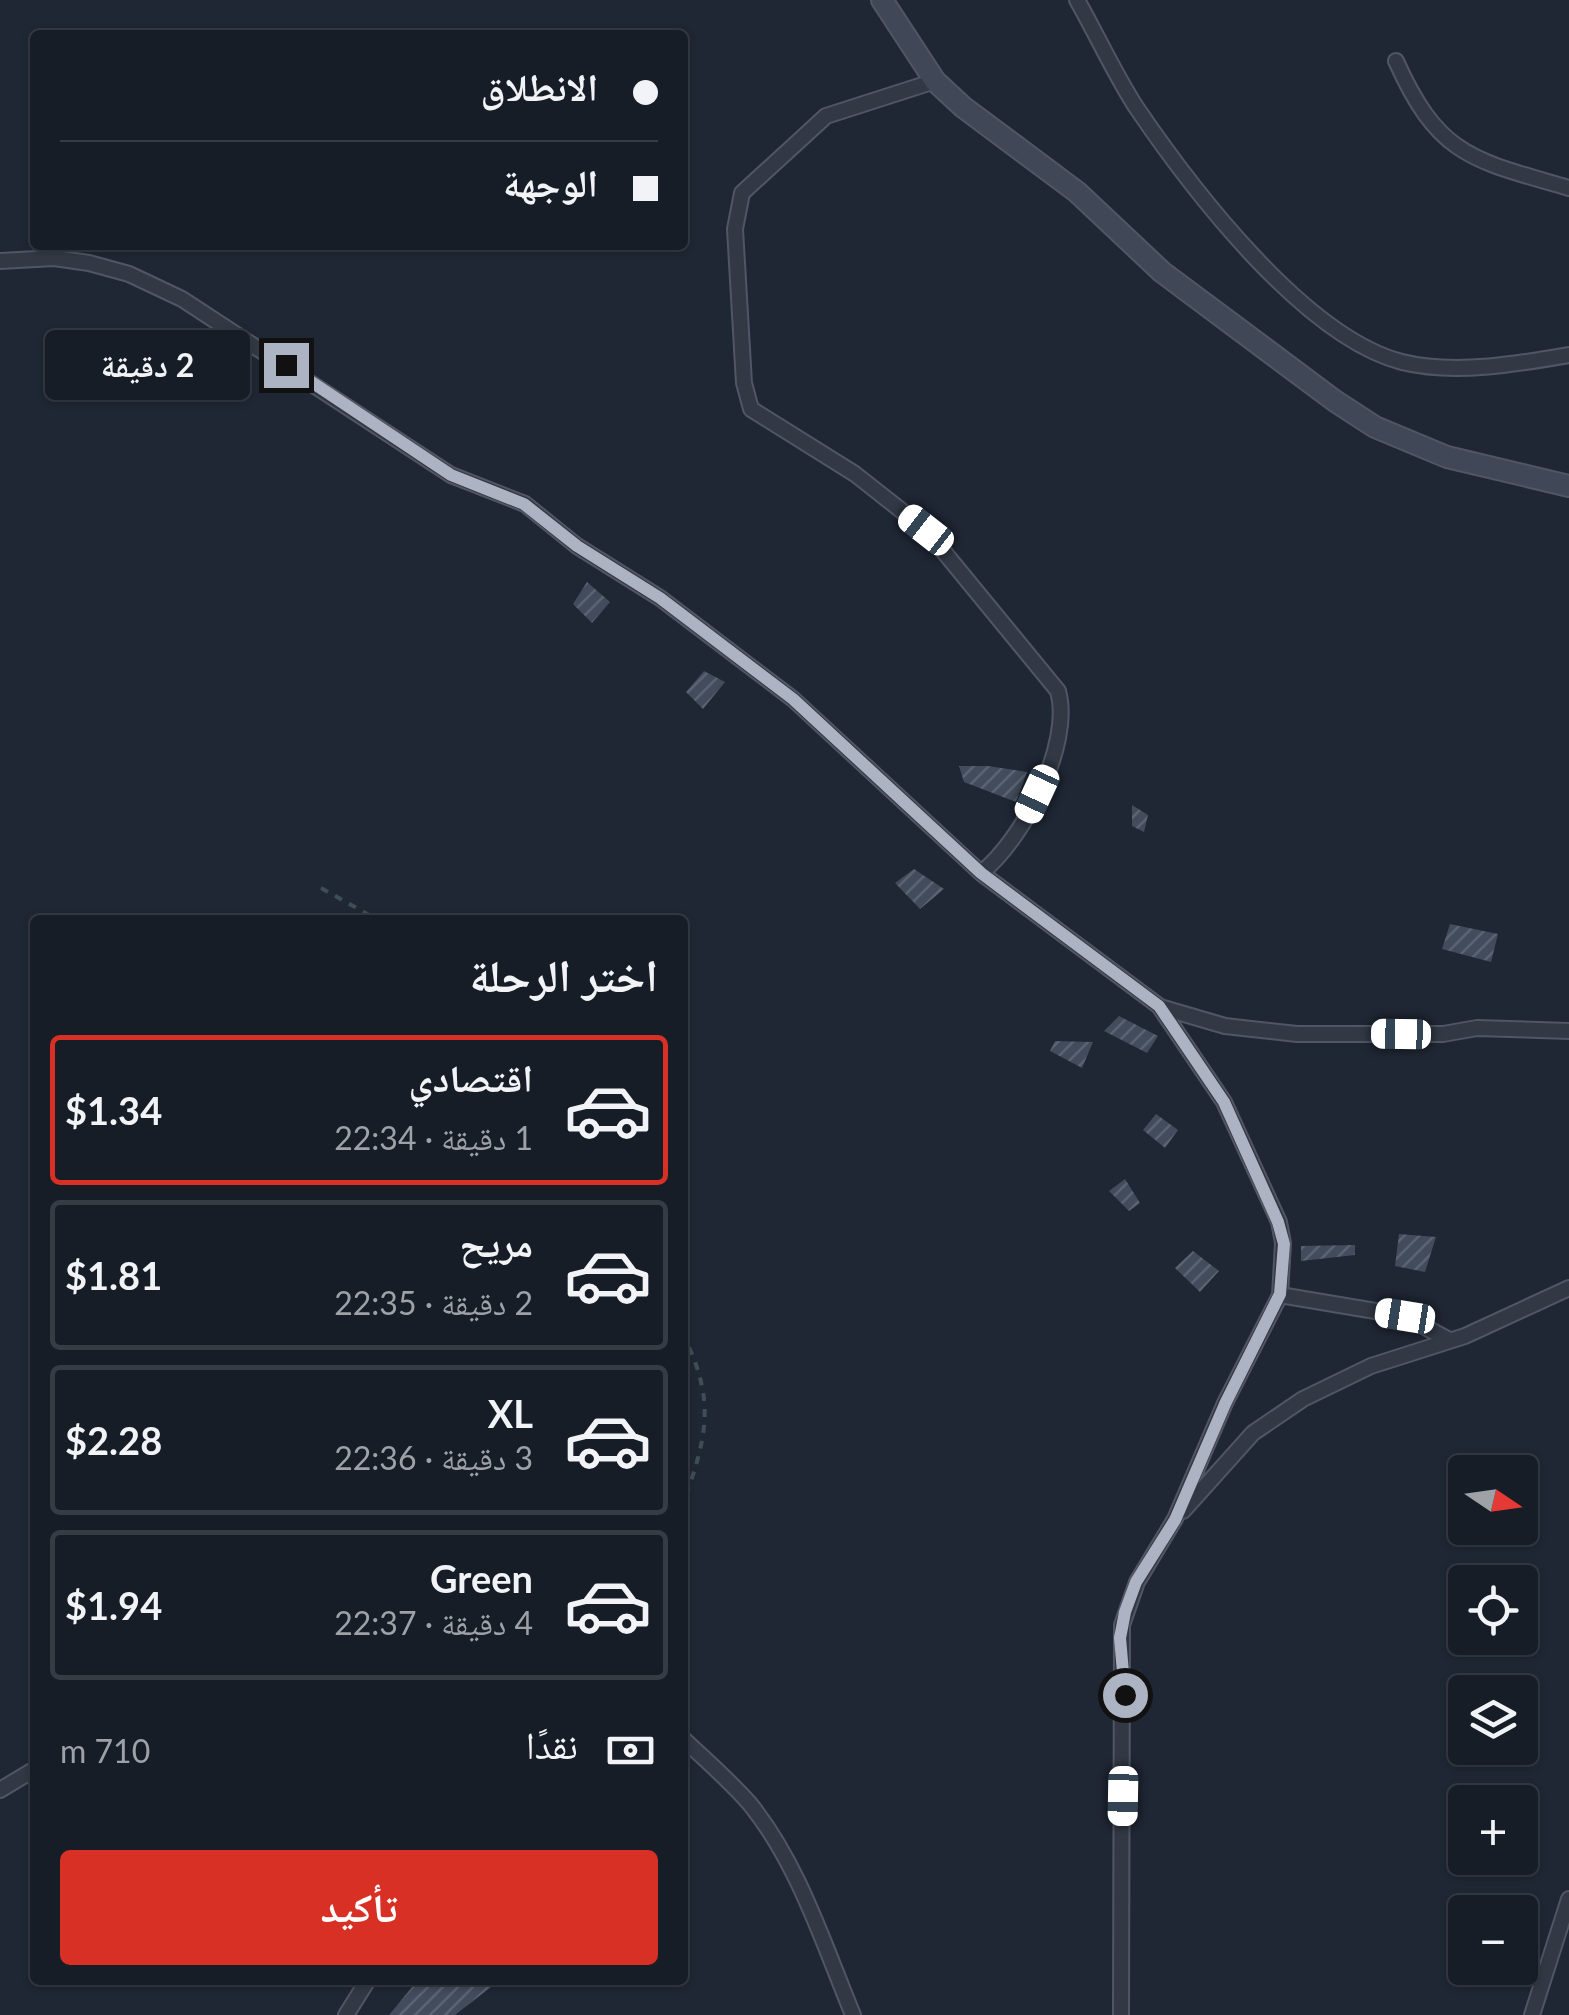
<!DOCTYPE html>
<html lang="ar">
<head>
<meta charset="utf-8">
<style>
	body { margin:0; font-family:Lato,"Noto Naskh Arabic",sans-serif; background:#20262f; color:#f1f3f6; direction:rtl; height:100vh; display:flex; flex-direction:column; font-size:38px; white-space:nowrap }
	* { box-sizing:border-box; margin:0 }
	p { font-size:32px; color:#9ea2a7 }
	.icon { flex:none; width:55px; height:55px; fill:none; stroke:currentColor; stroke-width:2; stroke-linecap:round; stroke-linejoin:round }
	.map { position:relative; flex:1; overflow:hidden; direction:ltr }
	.drawer { position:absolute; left:30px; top:915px; width:658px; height:1070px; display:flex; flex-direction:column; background:#171d27; border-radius:10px; box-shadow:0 2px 8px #0004,0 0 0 2px #363b44; direction:rtl }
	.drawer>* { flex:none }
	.banner { position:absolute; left:30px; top:30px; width:658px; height:220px; border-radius:10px; box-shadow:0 2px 8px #0004,0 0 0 2px #363b44; direction:rtl; display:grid; align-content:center; height:220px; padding:0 30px; background:#171d27 }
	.needle { width:65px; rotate:103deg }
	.controls { position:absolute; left:1448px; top:1455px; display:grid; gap:20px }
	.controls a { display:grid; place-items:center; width:90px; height:90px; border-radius:10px; background:#171d27; box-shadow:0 2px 8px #0004,0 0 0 2px #363b44; font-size:50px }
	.end { position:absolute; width:45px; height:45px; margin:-22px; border:12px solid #acb3c2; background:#111; box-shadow:0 0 0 5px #111 }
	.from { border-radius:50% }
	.bubble { position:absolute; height:70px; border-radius:10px; background:#171d27; box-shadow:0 2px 8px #0004,0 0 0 2px #363b44; font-size:32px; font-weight:700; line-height:70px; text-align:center; direction:rtl }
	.car { position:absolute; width:30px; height:60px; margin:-30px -15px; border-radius:12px; box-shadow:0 0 8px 2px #0007; background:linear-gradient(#fff 24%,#345 0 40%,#fff 0 76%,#345 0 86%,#fff 0) }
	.banner b { display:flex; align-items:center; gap:35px; height:95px; font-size:38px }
	.banner b+b { border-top:2px solid #363b44 }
	.banner i { width:25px; height:25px; background:#f1f3f6 }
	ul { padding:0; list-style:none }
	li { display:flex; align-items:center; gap:30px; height:150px; margin:0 20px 15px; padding:0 10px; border:5px solid #363b44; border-radius:10px }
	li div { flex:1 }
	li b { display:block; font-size:38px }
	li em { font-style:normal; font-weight:700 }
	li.on { border-color:#d93025 }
	li>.icon { width:90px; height:90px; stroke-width:1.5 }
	h2 { padding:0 30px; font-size:45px; line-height:120px }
	.pay { display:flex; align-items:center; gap:25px; height:110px; padding:0 30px; font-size:38px }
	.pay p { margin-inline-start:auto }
	.primary-button { display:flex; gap:20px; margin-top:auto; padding:20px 30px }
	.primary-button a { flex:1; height:115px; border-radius:10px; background:#d93025; color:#fff; font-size:40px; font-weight:700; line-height:115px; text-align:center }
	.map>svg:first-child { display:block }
	.building { fill:url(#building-hatch) }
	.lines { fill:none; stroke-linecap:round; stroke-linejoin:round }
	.minor-casing { stroke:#505663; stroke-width:18 }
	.secondary-casing { stroke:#505663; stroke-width:24 }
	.path { stroke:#3e4f53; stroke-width:4; stroke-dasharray:8 8; stroke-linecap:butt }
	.minor { stroke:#323945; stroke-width:14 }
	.secondary { stroke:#404858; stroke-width:20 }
	.route { stroke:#acb3c2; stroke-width:12 }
</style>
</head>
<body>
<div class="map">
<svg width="1569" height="2015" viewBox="0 0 1569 2015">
	<defs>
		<pattern id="building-hatch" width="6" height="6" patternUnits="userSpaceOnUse" patternTransform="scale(2.5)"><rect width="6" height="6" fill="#424c5c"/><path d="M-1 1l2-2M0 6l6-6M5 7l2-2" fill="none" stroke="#5b6372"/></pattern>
	</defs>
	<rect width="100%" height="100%" fill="#1f2734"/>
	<path class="building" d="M587 582 610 602 592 623 573 604Z
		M704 671 725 682 703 709 686 692Z
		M959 766H988L1027 772 1016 802 964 782Z
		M1132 805 1148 815 1144 832 1132 826Z
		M914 869 944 889 920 909 895 883Z
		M1450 924 1498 934 1491 962 1442 949Z
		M1119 1016 1158 1036 1147 1053 1104 1031Z
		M1055 1041 1093 1042 1082 1068 1050 1051Z
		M1156 1114 1178 1130 1165 1148 1143 1130Z
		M1125 1179 1140 1203 1129 1211 1109 1191Z
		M1399 1234 1436 1237 1425 1272 1395 1266Z
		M1355 1245V1255L1301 1261V1246Z
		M1193 1251 1219 1271 1200 1292 1175 1268Z
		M418 1980H500L455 2015H389Z"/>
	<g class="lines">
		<g class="minor-casing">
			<path id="minor" d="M1077 0C1097 35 1114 73 1136 107 1191 188 1304 337 1402 362 1454 375 1517 364 1569 355
				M1396 61C1439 157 1473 160 1569 188
				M935 81 826 116 742 193 735 229 744 383 751 409 855 474 926 530 1058 691C1073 744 1023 840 981 873
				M0 261 54 258 89 263 129 274 182 299 451 475 525 504 577 546 660 598 793 699 981 873 1159 1006 1224 1102 1279 1222 1283 1243 1280 1295 1225 1403 1175 1519 1137 1582 1122 1625 1121 2015
				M1160 1007 1225 1026 1297 1034H1443L1477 1028 1569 1031
				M1280 1295 1405 1316 1449 1340
				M1183 1511 1253 1433 1303 1399 1371 1366 1465 1336 1569 1288
				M682 1738C705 1759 730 1781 750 1804 798 1863 824 1945 853 2015
				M0 1790 35 1769
				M346 2015 368 1980
				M1532 2015 1569 1899"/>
		</g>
		<g class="secondary-casing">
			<path id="secondary" d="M882 0 935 81 963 107 1077 192 1162 272 1335 401 1375 427 1447 457 1569 486"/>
		</g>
		<path class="path" d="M321 888 378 920
			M682 1333C717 1400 707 1438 682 1506"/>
		<use href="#minor" class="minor"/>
		<use href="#secondary" class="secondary"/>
	</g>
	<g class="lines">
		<path class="route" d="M286 365 451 475 524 504 577 546 660 598 793 699 981 873 1159 1006 1224 1102 1278 1222 1284 1244 1280 1294 1225 1404 1175 1520 1136 1582 1125 1612 1120 1638 1125 1695"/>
	</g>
</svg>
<div class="controls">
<a><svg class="needle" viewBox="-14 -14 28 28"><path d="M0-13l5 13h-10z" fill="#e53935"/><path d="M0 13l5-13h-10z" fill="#9ea2a7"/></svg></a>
<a><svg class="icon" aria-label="locate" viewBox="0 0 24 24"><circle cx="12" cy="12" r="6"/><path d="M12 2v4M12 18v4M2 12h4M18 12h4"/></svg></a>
<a><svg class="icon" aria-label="layers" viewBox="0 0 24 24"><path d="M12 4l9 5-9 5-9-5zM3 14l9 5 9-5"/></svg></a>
<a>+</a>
<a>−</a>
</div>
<i class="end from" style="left:1125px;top:1695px"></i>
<i class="end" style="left:286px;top:365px"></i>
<div class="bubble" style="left:45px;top:330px;width:205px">2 دقيقة</div>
<i class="car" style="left:926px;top:530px;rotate:308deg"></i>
<i class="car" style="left:1037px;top:794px;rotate:205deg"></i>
<i class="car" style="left:1401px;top:1034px;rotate:271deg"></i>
<i class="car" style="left:1405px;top:1316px;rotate:279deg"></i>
<i class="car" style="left:1123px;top:1796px;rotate:181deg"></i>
<div class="banner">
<b><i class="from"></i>الانطلاق</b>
<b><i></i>الوجهة</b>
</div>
<section class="drawer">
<h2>اختر الرحلة</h2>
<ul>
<li class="on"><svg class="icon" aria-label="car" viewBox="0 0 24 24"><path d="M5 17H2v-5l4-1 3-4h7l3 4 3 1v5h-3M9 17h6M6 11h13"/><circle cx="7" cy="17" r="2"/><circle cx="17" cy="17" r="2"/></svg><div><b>اقتصادي</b><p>1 دقيقة · 22:34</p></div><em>$1.34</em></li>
<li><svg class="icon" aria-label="car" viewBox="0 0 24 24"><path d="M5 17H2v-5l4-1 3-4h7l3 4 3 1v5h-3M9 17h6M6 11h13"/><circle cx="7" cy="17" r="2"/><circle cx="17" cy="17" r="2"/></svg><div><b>مريح</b><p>2 دقيقة · 22:35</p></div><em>$1.81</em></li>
<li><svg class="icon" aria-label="car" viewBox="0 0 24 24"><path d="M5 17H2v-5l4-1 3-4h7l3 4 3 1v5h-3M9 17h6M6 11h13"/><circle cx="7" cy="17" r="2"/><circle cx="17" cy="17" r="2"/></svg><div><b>XL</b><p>3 دقيقة · 22:36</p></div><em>$2.28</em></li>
<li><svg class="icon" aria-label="car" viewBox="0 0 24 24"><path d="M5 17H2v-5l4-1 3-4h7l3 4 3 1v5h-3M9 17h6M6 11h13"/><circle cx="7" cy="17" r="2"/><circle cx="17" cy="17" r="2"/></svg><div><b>Green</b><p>4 دقيقة · 22:37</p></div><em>$1.94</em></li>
</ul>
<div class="pay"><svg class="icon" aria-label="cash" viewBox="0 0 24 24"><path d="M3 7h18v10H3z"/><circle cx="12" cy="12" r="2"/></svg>نقدًا<p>710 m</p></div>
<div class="primary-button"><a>تأكيد</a></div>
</section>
</div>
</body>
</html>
